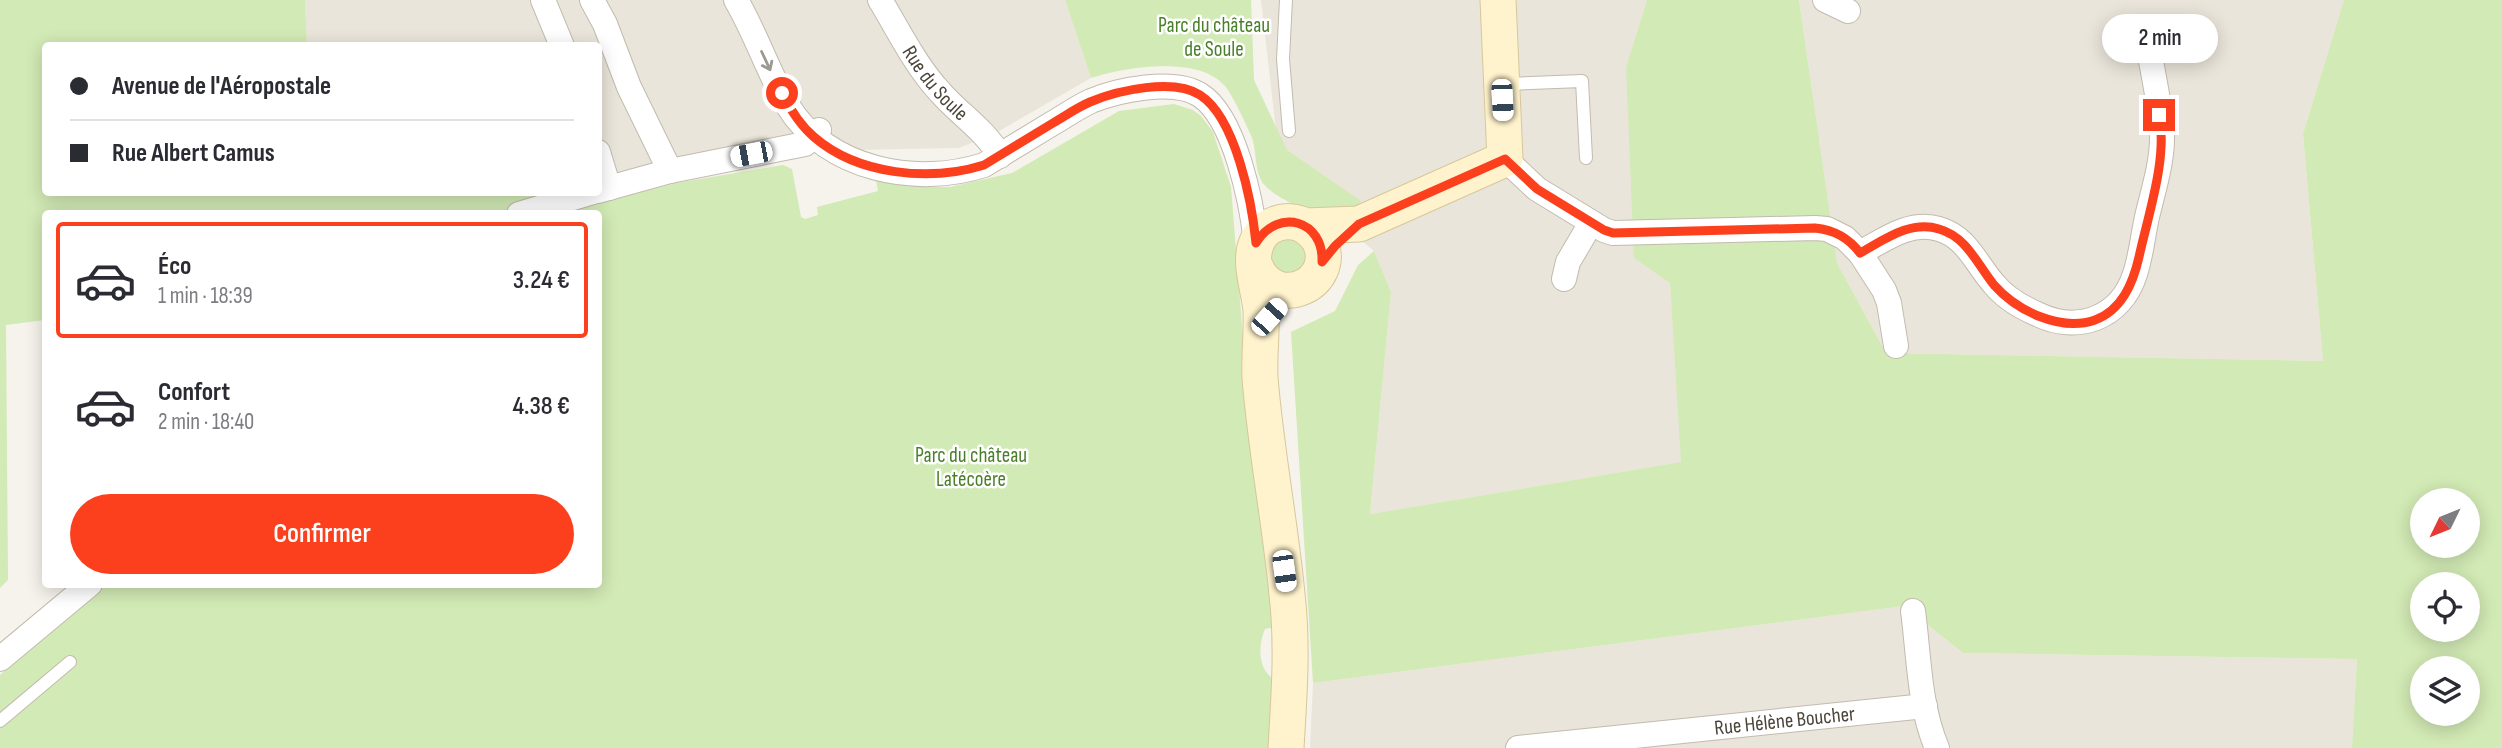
<!DOCTYPE html>
<html lang="fr">
<head>
<meta charset="utf-8">
<style>
	body { margin:0; font-family:"Sofia Sans Condensed",sans-serif; background:#f7f7f7; color:#2b2b33; height:100vh; display:flex; flex-direction:column; font-size:26px; white-space:nowrap }
	* { box-sizing:border-box; margin:0 }
	p { font-size:23px; color:#7c7c81 }
	.icon { flex:none; width:38px; height:38px; fill:none; stroke:currentColor; stroke-width:2; stroke-linecap:round; stroke-linejoin:round }
	.map { position:relative; flex:1; overflow:hidden }
	.sheet { position:absolute; left:42px; top:210px; width:560px; height:378px; display:flex; flex-direction:column; background:#fff; border-radius:7px; box-shadow:0 4px 18px #0003 }
	.sheet>* { flex:none }
	.guide { position:absolute; left:42px; top:42px; width:560px; height:154px; border-radius:7px; box-shadow:0 4px 18px #0003; display:grid; align-content:center; height:154px; padding:0 28px; background:#fff }
	.needle { width:46px; rotate:227deg }
	.tools { position:absolute; left:2410px; top:488px; display:grid; gap:14px }
	.tools a { display:grid; place-items:center; width:70px; height:70px; border-radius:50%; background:#fff; box-shadow:0 4px 18px #0003; font-size:35px }
	.end { position:absolute; width:32px; height:32px; margin:-16px; border:9px solid #fc3f1d; background:#fff; box-shadow:0 0 0 4px #fff }
	.from { border-radius:50% }
	.bubble { position:absolute; height:49px; border-radius:24px; background:#fff; box-shadow:0 4px 18px #0003; font-size:23px; font-weight:600; line-height:49px; text-align:center }
	.car { position:absolute; width:21px; height:42px; margin:-21px -10px; border-radius:9px; box-shadow:0 0 5px 2px #0007; background:linear-gradient(#fff 24%,#345 0 40%,#fff 0 76%,#345 0 86%,#fff 0) }
	.guide b { display:flex; align-items:center; gap:24px; height:66px; font-size:26px }
	.guide b+b { border-top:2px solid #e1e1e2 }
	.guide i { width:18px; height:18px; background:#2b2b33 }
	ul { padding:12px 0 0; list-style:none }
	li { display:flex; align-items:center; gap:21px; height:116px; margin:0 14px 10px; padding:0 14px; border:4px solid transparent; border-radius:7px }
	li div { flex:1 }
	li b { display:block; font-size:26px }
	li em { font-style:normal; font-weight:600 }
	li.current { border-color:#fc3f1d }
	li>.icon { width:63px; height:63px; stroke-width:1.5 }
	.action { display:flex; gap:14px; margin-top:auto; padding:14px 28px }
	.action a { flex:1; height:80px; border-radius:42px; background:#fc3f1d; color:#fff; font-size:28px; font-weight:600; line-height:80px; text-align:center }
	.map>svg:first-child { display:block }
	.residential { fill:#eae5da }
	.green { fill:#d2eab5; fill-rule:evenodd }
	.lines { fill:none; stroke-linecap:round; stroke-linejoin:round }
	.lane-casing { stroke:#c2bbae; stroke-width:14 }
	.street-casing { stroke:#c2bbae; stroke-width:26 }
	.secondary-casing { stroke:#d6c79b; stroke-width:37 }
	.lane { stroke:#fff; stroke-width:12 }
	.street { stroke:#fff; stroke-width:24 }
	.secondary { stroke:#fff3cd; stroke-width:35 }
	.oneway { stroke:#9c9892 }
	.route { stroke:#fc3f1d; stroke-width:9 }
	.labels { text-anchor:middle; stroke-width:5; stroke-linejoin:round; paint-order:stroke }
	.park-label { font-size:21px; fill:#4a7f2a; stroke:#fff }
	.street-label { font-size:21px; fill:#4b4439; stroke:#fff }
</style>
</head>
<body>
<div class="map">
<svg width="2502" height="748" viewBox="0 0 2502 748">
	<rect width="100%" height="100%" fill="#f6f3ec"/>
	<path class="residential" d="M305 0H1065L1091 78 994 134 959 148 798 151 599 185 598 46 307 45Z
		M1261 0H1647L1626 67 1670 283 1682 462 1370 514 1391 292 1374 251 1281 174Z
		M1799 0H2344L2303 134 2323 361 1886 353 1837 263Z
		M1904 606 1963 653 2357 659 2352 748H1310L1313 683Z"/>
	<path class="green" d="M0 0H305L307 45 46 46V192L570 193 501 214H46L45 320 6 325 8 580 0 588Z
		M1065 0H1251L1254 80 1287 150 1361 201 1357 208C1348 210 1335 214 1326 214 1310 214 1268 195 1261 180 1254 166 1257 147 1250 133 1244 120 1233 96 1225 86 1199 55 1124 67 1091 78Z
		M1647 0H1799L1837 263 1886 353 2323 361 2303 134 2344 0H2502V748H2352L2357 659 1963 653 1904 606 1313 683 1291 332 1335 311 1358 265 1374 251 1391 292 1370 514 1681 462 1670 283 1634 258 1626 67ZM2422 500H2468V546H2422ZM2422 584H2468V630H2422ZM2422 668H2468V714H2422Z
		M1174 104 1193 110 1201 116 1213 132 1231 187 1251 438 1277 627 1265 629C1258 645 1257 671 1276 680L1271 748H0V675L105 585 598 584V214L560 213 676 183 783 165 792 169 801 217 805 219 818 215 817 207 878 191 876 180 910 187H950L1012 173 1119 111Z
		M1270 256a18 18 0 1 1 36 0a18 18 0 1 1-36 0Z"/>
	<g class="lines">
		<g class="lane-casing">
			<path id="lane" d="M1286 0 1283 59 1289 131
				M1505 84 1582 81 1586 158
				M0 721 70 662"/>
		</g>
		<g class="street-casing">
			<g id="street">
				<path d="M543 0 562 46"/>
				<path d="M592 0 605 24 629 87 670 171"/>
				<path d="M736 0C756 34 768 72 788 106 827 170 917 187 984 165 1007 151 1030 137 1053 123 1065 116 1078 107 1091 101 1118 90 1174 78 1200 95 1235 117 1252 204 1256 243"/>
				<path id="s1" d="M880 0C899 31 915 65 940 92 959 114 985 130 1000 156"/>
				<path d="M1825 0 1848 11"/>
				<path d="M598 152 609 188"/>
				<path d="M1505 159 1537 189 1604 230 1613 233 1815 228 1827 229 1845 238 1860 253 1884 290 1889 303 1896 346"/>
				<path d="M598 191 670 171 805 144 819 130"/>
				<path d="M519 214 593 192"/>
				<path d="M1860 253C1884 240 1910 220 1939 229 1967 237 1976 264 1994 284 2005 298 2021 307 2037 314 2078 334 2121 318 2135 274 2141 256 2143 235 2147 217 2153 191 2162 164 2162 138 2162 111 2152 71 2148 43"/>
				<path d="M1564 279 1568 262 1591 223"/>
				<path d="M1913 611C1919 656 1919 706 1937 748"/>
				<path d="M0 659 90 584"/>
				<path id="s2" d="M1518 748 1925 706"/>
			</g>
		</g>
		<g class="secondary-casing">
			<path id="secondary" d="M1305 226 1359 224 1505 159 1498 0
				M1256 268C1276 312 1338 284 1320 242 1316 234 1309 228 1301 224 1285 218 1264 224 1257 242 1248 261 1259 289 1261 310 1262 333 1259 355 1260 378 1266 451 1280 522 1287 594 1293 646 1289 697 1286 748"/>
		</g>
		<use href="#lane" class="lane"/>
		<use href="#street" class="street"/>
		<use href="#secondary" class="secondary"/>
	</g>
	<defs><path id="oneway-shaft" d="M-6 0H5M1.5-3L5.5 0L1.5 3" fill="none" stroke-width="1.6" stroke-linecap="round" stroke-linejoin="round" transform="scale(1.75)"/></defs>
	<use class="oneway" href="#oneway-shaft" transform="translate(766 61) rotate(65)"/>
	<g class="lines">
		<path class="route" d="M782 93C790 109 800 125 814 137 858 175 930 182 984 165 1007 151 1030 137 1053 123 1065 116 1078 107 1090 102 1118 90 1174 78 1200 95 1236 118 1252 203 1256 243 1278 207 1324 220 1322 262L1335 246 1359 224 1505 159 1537 189 1604 230 1613 233 1815 228C1834 230 1848 237 1860 253 1884 240 1910 220 1939 229 1967 237 1977 264 1994 285 2017 311 2061 332 2095 320 2122 310 2133 283 2139 257 2148 215 2168 158 2159 115"/>
	</g>
	<g class="labels">
		<g class="park-label">
			<text x="1214" y="32">Parc du château<tspan x="1214" dy="24">de Soule</tspan></text>
			<text x="971" y="462">Parc du château<tspan x="971" dy="24">Latécoère</tspan></text>
		</g>
		<g class="street-label">
			<text dy="7" stroke="none"><textPath href="#s1" startOffset="100">Rue du Soule</textPath></text>
			<text dy="7" stroke="none"><textPath href="#s2" startOffset="268">Rue Hélène Boucher</textPath></text>
		</g>
	</g>
</svg>
<div class="tools">
<a><svg class="needle" viewBox="-14 -14 28 28"><path d="M0-13l5 13h-10z" fill="#e53935"/><path d="M0 13l5-13h-10z" fill="#7c7c81"/></svg></a>
<a><svg class="icon" aria-label="locate" viewBox="0 0 24 24"><circle cx="12" cy="12" r="6"/><path d="M12 2v4M12 18v4M2 12h4M18 12h4"/></svg></a>
<a><svg class="icon" aria-label="layers" viewBox="0 0 24 24"><path d="M12 4l9 5-9 5-9-5zM3 14l9 5 9-5"/></svg></a>
</div>
<i class="end from" style="left:782px;top:93px"></i>
<i class="end" style="left:2159px;top:115px"></i>
<div class="bubble" style="left:2102px;top:14px;width:116px">2 min</div>
<i class="car" style="left:1502px;top:100px;rotate:177deg"></i>
<i class="car" style="left:751px;top:154px;rotate:259deg"></i>
<i class="car" style="left:1269px;top:317px;rotate:42deg"></i>
<i class="car" style="left:1284px;top:571px;rotate:172deg"></i>
<div class="guide">
<b><i class="from"></i>Avenue de l'Aéropostale</b>
<b><i></i>Rue Albert Camus</b>
</div>
<section class="sheet">
<ul>
<li class="current"><svg class="icon" aria-label="car" viewBox="0 0 24 24"><path d="M5 17H2v-5l4-1 3-4h7l3 4 3 1v5h-3M9 17h6M6 11h13"/><circle cx="7" cy="17" r="2"/><circle cx="17" cy="17" r="2"/></svg><div><b>Éco</b><p>1 min · 18:39</p></div><em>3.24 €</em></li>
<li><svg class="icon" aria-label="car" viewBox="0 0 24 24"><path d="M5 17H2v-5l4-1 3-4h7l3 4 3 1v5h-3M9 17h6M6 11h13"/><circle cx="7" cy="17" r="2"/><circle cx="17" cy="17" r="2"/></svg><div><b>Confort</b><p>2 min · 18:40</p></div><em>4.38 €</em></li>
</ul>
<div class="action"><a>Confirmer</a></div>
</section>
</div>
</body>
</html>
